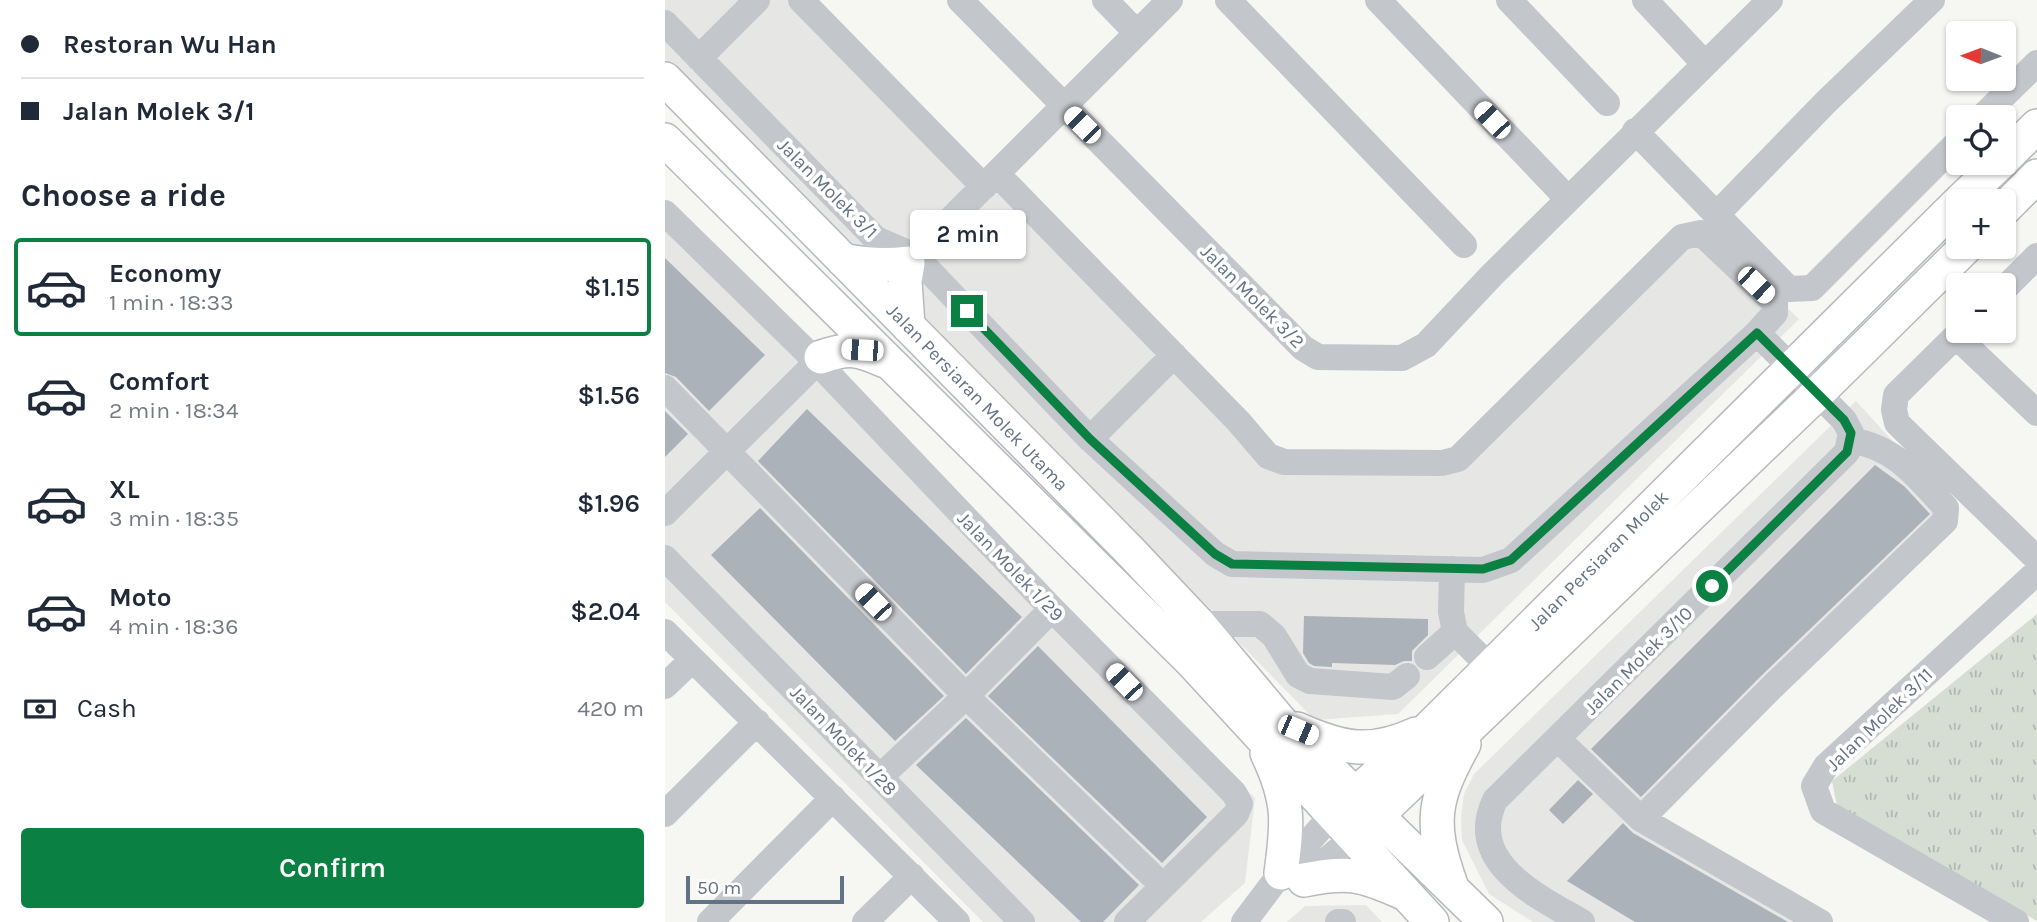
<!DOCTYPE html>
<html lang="en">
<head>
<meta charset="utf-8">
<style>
	body { margin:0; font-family:Karla,sans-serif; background:#f6f6f7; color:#1f2937; height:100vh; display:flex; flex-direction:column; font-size:26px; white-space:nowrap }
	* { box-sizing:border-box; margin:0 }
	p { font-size:23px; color:#747a83 }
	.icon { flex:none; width:38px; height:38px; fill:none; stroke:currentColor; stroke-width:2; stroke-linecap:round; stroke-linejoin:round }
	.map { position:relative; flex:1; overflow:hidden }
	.panel { display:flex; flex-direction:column; background:#fff; width:665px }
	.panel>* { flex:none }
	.top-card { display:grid; align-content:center; height:154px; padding:0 21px; background:#fff }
	.needle { width:46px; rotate:271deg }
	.buttons { position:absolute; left:1281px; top:21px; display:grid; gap:14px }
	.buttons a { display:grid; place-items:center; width:70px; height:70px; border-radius:7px; background:#fff; box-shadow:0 2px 5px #0004; font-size:35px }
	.scale { position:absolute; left:21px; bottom:18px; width:158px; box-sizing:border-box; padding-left:7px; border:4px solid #637385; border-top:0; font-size:19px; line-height:24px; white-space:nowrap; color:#637385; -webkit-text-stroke:5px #fff; paint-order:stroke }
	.end { position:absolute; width:32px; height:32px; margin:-16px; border:9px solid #0b8043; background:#fff; box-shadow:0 0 0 4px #fff }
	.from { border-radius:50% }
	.bubble { position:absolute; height:49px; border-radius:7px; background:#fff; box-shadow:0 2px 5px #0004; font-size:23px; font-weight:600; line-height:49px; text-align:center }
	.car { position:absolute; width:21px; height:42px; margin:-21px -10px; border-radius:9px; box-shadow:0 0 5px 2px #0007; background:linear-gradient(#fff 24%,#345 0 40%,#fff 0 76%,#345 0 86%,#fff 0) }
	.top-card b { display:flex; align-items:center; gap:24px; height:66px; font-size:26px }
	.top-card b+b { border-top:2px solid #e0e1e3 }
	.top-card i { width:18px; height:18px; background:#1f2937 }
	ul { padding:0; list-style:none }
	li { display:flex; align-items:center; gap:21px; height:98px; margin:0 14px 10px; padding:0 7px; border:4px solid transparent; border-radius:7px }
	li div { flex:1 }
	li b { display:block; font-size:26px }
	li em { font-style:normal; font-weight:600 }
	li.selected { border-color:#0b8043 }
	li>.icon { width:63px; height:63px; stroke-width:1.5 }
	h2 { padding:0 21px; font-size:32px; line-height:84px }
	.pay { display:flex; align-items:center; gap:18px; height:77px; padding:0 21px; font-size:26px }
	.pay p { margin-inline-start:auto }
	.cta { display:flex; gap:14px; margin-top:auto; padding:14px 21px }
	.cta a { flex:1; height:80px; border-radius:7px; background:#0b8043; color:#fff; font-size:28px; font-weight:600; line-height:80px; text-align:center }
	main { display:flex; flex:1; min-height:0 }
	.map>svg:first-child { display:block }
	.built { fill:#e6e7e5 }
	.park { fill:url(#park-tufts) }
	.building { fill:#abb2b9 }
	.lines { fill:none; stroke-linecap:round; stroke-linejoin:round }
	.major-casing { stroke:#b6babe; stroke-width:36 }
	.minor { stroke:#c3c6ca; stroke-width:26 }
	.major { stroke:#fff; stroke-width:33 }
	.route { stroke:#0b8043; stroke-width:9 }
	.labels { text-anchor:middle; stroke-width:7; stroke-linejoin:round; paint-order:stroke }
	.street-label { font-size:19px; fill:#637385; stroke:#fff }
</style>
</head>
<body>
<main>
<section class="panel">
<div class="top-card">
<b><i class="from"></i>Restoran Wu Han</b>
<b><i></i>Jalan Molek 3/1</b>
</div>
<h2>Choose a ride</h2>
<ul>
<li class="selected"><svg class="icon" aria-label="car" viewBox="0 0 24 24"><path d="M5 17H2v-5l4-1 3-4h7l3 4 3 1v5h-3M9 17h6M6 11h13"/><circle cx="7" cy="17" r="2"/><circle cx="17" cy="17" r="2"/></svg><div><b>Economy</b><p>1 min · 18:33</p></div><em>$1.15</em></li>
<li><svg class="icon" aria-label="car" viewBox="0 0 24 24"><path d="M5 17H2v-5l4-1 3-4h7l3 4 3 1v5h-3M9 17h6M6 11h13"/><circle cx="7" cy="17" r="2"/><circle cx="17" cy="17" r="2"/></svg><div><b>Comfort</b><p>2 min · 18:34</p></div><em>$1.56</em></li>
<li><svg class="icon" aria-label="car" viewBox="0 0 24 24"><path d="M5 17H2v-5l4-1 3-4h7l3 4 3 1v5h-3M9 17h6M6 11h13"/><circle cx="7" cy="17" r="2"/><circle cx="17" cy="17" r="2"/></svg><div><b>XL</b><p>3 min · 18:35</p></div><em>$1.96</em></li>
<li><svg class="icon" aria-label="car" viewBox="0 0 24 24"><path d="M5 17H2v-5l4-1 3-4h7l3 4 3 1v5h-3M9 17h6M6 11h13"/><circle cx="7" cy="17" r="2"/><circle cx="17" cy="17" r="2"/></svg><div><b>Moto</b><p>4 min · 18:36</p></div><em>$2.04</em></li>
</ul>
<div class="pay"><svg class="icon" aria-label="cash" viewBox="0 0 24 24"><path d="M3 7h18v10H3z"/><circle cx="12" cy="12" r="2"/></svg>Cash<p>420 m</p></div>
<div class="cta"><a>Confirm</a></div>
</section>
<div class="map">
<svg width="1372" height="922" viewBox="0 0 1372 922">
	<defs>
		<pattern id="park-tufts" width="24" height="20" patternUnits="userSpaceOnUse" patternTransform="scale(1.75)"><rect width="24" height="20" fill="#d6ddd3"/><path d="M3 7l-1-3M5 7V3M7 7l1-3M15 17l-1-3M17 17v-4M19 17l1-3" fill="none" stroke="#b1b8b1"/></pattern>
	</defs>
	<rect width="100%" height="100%" fill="#f6f6f2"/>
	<path class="built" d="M0 0H148L607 462 791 458 1034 224 1134 319 733 714 650 720 0 59Z
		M0 205 590 798 580 883 536 922H318L0 602Z
		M1191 401 1290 509 989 818 1162 922H868L824 894 797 840 796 816 799 794 809 774Z
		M701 905 717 922H622L640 906Z"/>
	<path class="park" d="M1372 614V921L1172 806 1167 781Z"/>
	<path class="building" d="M0 258 100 355 44 411 11 377 0 373Z
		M142 409 357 617 301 674 93 461Z
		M0 411 23 434 0 457Z
		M1210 465 1239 486 1265 514 1096 676 976 797 926 749Z
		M95 508 279 696 230 741 46 555Z
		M639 616 763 619V635L747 651V661H739L730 665 667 663V667L649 666 644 663 638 653Z
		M373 646 542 817 497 863 323 696Z
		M301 718 474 885 438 922H416L251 765Z
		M913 780 928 794 898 824 884 810Z
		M958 823 968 833 1123 922H970L902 881Z"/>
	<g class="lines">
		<g class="major-casing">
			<path id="major" d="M0 79 464 550 534 624 617 723 821 922
				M0 140 527 662 767 922
				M1339 159 1372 126
				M1295 201 1335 163
				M1339 209 1372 176
				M178 260C201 265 219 266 243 263L240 281 243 326
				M156 357C185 347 193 349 220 361
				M632 729C677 749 705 755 751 734
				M602 753C625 801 623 822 616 873
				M675 808 763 729 1293 203
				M696 831 1153 393 1301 247
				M639 880C682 871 696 874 736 892
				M786 885C764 823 768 800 799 744"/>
		</g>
		<path class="minor" d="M136 0 319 187
			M295 0 638 348 653 357 737 358 761 345 827 275 1105 0
			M440 0 472 33
			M563 0 799 245
			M713 0 903 199
			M844 0 942 103
			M980 0 1039 63
			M0 23 211 239 250 256 425 439 550 554 567 564 818 570 846 560 1092 333 1110 313V303L1036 233 1017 237 793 459 777 463 619 462 603 456 574 422 332 174
			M34 58 92 0
			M1317 117 1372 63
			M970 131 1124 289 1147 288 1293 142
			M0 213 151 361 387 609 569 793 575 804 571 814 462 922
			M1052 214 1161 102 1267 0
			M239 266 505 0
			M1339 289 1372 256
			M1296 331 1231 395 1229 410 1232 423 1372 559
			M1291 336 1372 413
			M0 388 301 696 498 886
			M425 439 509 355
			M0 513 163 351
			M0 558 357 922
			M787 569 786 612 790 632 825 667 843 672
			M534 624H595L609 636 633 675 645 681 728 687 742 676
			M0 632 292 922
			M762 657 790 632
			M0 686 27 660
			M893 739 976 819
			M215 777 301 696 387 609
			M0 814 92 722
			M636 882 690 836
			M45 922 168 798
			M200 922 247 876
			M579 922 616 873 668 814
			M673 922H678
			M917 922C874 897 800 863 830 800L1182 452 1186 433 1179 420 1092 333
			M1155 922 976 819 1107 687 1280 521 1281 508C1252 476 1230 447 1185 440
			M1351 922 1158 811 1149 786 1161 766 1372 572"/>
		<use href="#major" class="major"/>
	</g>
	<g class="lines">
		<path class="route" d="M302 311 425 439 550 554 567 564 818 569 846 560 1092 333 1179 420 1186 433 1182 452 1047 586"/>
	</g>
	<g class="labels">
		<g class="street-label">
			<text transform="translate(163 188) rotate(45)" y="7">Jalan Molek 3/1</text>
			<text transform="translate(588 296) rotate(45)" y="7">Jalan Molek 3/2</text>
			<text transform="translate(313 397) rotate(46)" y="7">Jalan Persiaran Molek Utama</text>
			<text transform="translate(933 560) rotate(-45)" y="7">Jalan Persiaran Molek</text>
			<text transform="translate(346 566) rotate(46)" y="7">Jalan Molek 1/29</text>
			<text transform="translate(973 660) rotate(-45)" y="7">Jalan Molek 3/10</text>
			<text transform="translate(1214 719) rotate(-44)" y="7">Jalan Molek 3/11</text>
			<text transform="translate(179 740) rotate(46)" y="7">Jalan Molek 1/28</text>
		</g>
	</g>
</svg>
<div class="buttons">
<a><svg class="needle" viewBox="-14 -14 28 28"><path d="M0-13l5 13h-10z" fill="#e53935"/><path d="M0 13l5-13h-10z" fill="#747a83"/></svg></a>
<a><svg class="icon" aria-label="locate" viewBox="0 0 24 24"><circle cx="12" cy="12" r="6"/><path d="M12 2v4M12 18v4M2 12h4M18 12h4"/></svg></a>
<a>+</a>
<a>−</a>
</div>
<div class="scale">50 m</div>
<i class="end from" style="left:1047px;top:586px"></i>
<i class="end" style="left:302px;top:311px"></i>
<div class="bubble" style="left:245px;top:210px;width:116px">2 min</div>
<i class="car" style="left:827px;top:120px;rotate:316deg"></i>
<i class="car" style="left:417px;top:125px;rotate:315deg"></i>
<i class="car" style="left:1091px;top:285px;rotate:134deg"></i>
<i class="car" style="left:197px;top:350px;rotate:273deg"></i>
<i class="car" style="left:208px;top:602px;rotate:316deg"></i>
<i class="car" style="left:459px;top:682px;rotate:316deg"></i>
<i class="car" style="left:633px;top:730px;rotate:113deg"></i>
</div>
</main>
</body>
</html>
